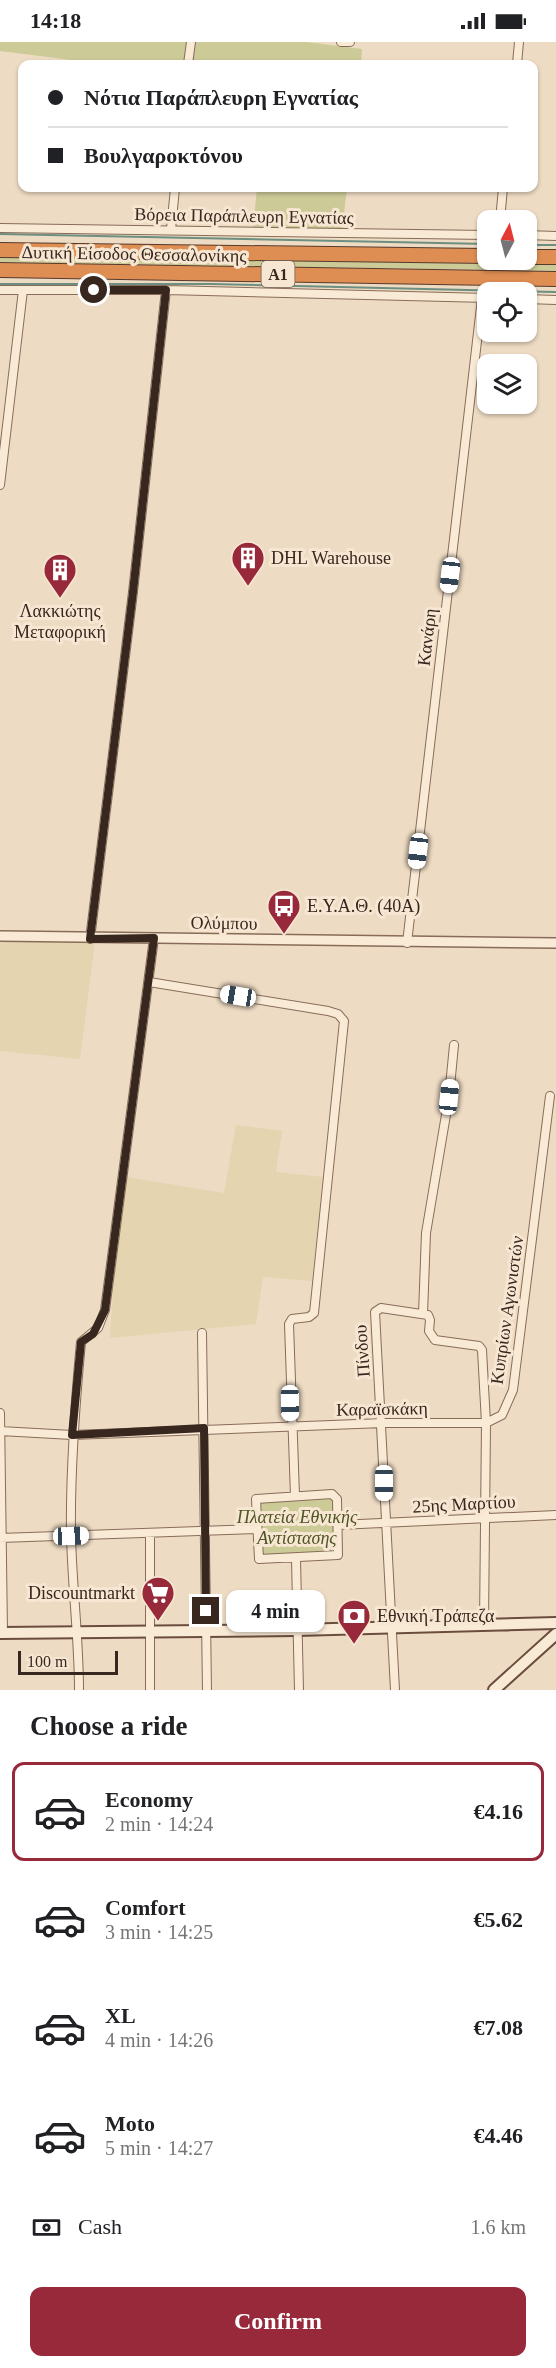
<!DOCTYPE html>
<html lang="en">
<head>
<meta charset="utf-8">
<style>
	body { margin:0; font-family:Georgia,serif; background:#f2f2f2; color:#202124; height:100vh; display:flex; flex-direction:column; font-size:22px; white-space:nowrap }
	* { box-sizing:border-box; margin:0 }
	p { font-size:20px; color:#757577 }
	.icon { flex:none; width:33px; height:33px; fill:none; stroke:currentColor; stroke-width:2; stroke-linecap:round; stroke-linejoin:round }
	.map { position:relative; height:1648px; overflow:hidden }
	.details { display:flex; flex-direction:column; background:#fff; flex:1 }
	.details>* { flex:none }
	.banner { position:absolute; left:18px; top:18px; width:520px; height:132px; border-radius:12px; box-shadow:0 2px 4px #0004; display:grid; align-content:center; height:132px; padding:0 30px; background:#fff }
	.needle { width:39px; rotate:7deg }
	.controls { position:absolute; left:477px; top:168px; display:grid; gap:12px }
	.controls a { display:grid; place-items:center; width:60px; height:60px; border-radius:12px; background:#fff; box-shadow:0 2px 4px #0004; font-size:30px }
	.scale { position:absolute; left:18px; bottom:15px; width:100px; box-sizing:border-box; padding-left:6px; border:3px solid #38271e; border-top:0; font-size:16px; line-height:21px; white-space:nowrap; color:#38271e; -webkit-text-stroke:4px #f6e6d2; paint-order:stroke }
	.end { position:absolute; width:27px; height:27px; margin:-14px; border:8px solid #38271e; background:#fff; box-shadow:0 0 0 3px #fff }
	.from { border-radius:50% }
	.bubble { position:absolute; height:42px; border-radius:12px; background:#fff; box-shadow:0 2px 4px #0004; font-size:20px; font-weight:800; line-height:42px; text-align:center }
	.car { position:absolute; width:18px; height:36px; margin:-18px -9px; border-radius:8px; box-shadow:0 0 4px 2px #0007; background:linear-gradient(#fff 24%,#345 0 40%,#fff 0 76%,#345 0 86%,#fff 0) }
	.banner b { display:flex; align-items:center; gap:21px; height:57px; font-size:22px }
	.banner b+b { border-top:2px solid #e0e0e0 }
	.banner i { width:15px; height:15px; background:#202124 }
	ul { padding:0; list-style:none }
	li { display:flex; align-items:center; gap:18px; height:99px; margin:0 12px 9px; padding:0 18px; border:3px solid transparent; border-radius:12px }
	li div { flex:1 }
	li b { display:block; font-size:22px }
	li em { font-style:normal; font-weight:800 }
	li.active { border-color:#98293a }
	li>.icon { width:54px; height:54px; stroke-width:1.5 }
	h2 { padding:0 30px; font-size:27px; line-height:72px }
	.pay { display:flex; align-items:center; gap:15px; height:66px; padding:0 30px; font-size:22px }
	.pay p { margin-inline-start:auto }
	.button { display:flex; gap:12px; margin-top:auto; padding:12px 30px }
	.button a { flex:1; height:69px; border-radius:12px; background:#98293a; color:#fff; font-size:24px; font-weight:800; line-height:69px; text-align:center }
	.status { display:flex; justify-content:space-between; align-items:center; height:42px; padding:0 30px; background:#fff; direction:ltr }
	.status svg { height:16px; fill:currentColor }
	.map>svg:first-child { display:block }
	.farmland { fill:#e4d4b0 }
	.green { fill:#cccb97 }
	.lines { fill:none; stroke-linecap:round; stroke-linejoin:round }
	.stream { stroke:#6c8f81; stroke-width:2 }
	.minor-casing { stroke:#886c59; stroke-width:10 }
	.tertiary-casing { stroke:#886c59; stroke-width:12 }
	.secondary-casing { stroke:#6a4d3d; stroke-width:14 }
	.motorway-casing { stroke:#563b2e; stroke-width:16 }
	.minor { stroke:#f9ead6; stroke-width:8 }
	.tertiary { stroke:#f9ead6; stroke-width:9 }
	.secondary { stroke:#f9ead6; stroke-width:10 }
	.motorway { stroke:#de8d53; stroke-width:14 }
	.route { stroke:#38271e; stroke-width:8 }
	.labels { text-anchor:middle; stroke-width:6; stroke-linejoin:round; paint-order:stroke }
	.shield { fill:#f6e6d2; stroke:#716054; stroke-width:1.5 }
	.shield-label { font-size:16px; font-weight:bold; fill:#38271e }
	.street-label { font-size:18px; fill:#38271e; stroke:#f6e6d2 }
	.poi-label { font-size:18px; fill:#38271e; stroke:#f6e6d2; text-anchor:start }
	.park-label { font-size:18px; font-style:italic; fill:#4f5524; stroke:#f6e6d2 }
</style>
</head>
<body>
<div class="status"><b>14:18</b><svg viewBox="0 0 49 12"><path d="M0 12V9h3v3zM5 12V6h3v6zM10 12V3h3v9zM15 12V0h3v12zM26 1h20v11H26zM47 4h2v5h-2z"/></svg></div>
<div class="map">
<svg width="556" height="1648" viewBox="0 0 556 1648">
	<rect width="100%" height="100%" fill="#eedbc3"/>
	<path class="farmland" d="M0 898 95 900 80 1017 0 1009Z
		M236 1083 282 1089 276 1130 323 1135 312 1239 263 1235 256 1282 110 1296 115 1214 127 1135 224 1151Z"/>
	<path class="green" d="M0 0H306L362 7 361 22H80V19L0 9Z
		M257 146H347L342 188 253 187Z
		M0 213 556 221V229L0 220Z
		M332 1456 334 1511 262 1514 260 1460Z"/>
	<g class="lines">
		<path class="stream" d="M0 192 488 202
			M526 203H556
			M0 242H211L556 250"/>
		<g class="minor-casing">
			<path id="minor" d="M341 0H350
				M188 22 191 0
				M517 22 519 0
				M500 178 503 146
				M0 186 488 193
				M171 187 175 146
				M526 193 556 194
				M0 248H166L488 256
				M526 257 556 258
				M0 443 23 248
				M90 897 133 550 166 248
				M407 901 482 256
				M149 940 328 969 338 972 344 979 314 1271 309 1275 292 1277 289 1282 295 1454
				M423 1272 426 1191 449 1055 454 1003
				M202 1291 207 1648
				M0 1371 3 1591
				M0 1389 72 1393 383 1381H486L482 1308 479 1304 435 1298 429 1289 430 1278 428 1273 381 1266 375 1270 395 1648
				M332 1452 337 1457 338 1513 259 1517 256 1457Z
				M338 1483 556 1473
				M150 1492V1648
				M0 1496 257 1487
				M296 1517 299 1648
				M484 1583 486 1381 502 1373 513 1348 550 1054
				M79 1648C79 1596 72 1544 71 1492 70 1428 75 1364 81 1300L98 1286 105 1268 154 896"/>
		</g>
		<g class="tertiary-casing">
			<path id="tertiary" d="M0 894 556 901"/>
		</g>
		<g class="secondary-casing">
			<path id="secondary" d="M0 1591 296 1588 556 1581
				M494 1648 556 1592"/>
		</g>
		<g class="motorway-casing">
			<path id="motorway" d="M0 208 488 214
				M526 215H556
				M0 228 556 237"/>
		</g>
		<use href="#minor" class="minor"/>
		<use href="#tertiary" class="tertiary"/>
		<use href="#secondary" class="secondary"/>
		<use href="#motorway" class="motorway"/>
	</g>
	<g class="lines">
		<path class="route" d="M94 248H166L133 550 90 897 154 896 105 1268 93 1292 81 1300 72 1393 204 1386 206 1569"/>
	</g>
	<defs>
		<g id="building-pin" transform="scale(1.725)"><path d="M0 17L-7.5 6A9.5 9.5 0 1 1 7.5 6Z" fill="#98293a" stroke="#f6e6d2"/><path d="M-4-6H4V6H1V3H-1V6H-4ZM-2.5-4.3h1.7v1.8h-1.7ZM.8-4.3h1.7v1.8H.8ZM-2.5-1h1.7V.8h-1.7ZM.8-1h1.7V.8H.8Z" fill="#fff"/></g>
		<g id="bus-pin" transform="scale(1.725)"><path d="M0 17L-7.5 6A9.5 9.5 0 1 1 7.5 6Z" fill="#98293a" stroke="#f6e6d2"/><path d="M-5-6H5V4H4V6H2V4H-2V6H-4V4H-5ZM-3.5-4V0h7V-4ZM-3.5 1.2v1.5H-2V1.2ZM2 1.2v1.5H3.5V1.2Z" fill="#fff"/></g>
		<g id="supermarket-pin" transform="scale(1.725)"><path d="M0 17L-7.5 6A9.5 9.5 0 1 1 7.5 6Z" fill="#98293a" stroke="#f6e6d2"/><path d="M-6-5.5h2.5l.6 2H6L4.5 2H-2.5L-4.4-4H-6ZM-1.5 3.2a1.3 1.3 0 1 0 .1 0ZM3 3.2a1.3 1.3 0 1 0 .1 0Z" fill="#fff"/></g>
		<g id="bank-pin" transform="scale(1.725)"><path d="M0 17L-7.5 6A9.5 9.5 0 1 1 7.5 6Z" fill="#98293a" stroke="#f6e6d2"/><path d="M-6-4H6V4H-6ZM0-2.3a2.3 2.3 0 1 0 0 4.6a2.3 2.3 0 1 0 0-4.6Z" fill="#fff"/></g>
	</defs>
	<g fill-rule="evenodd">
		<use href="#building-pin" x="248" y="516"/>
		<use href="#building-pin" x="60" y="528"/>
		<use href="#bus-pin" x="284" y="864"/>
		<use href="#supermarket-pin" x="158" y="1551"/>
		<use href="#bank-pin" x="354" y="1574"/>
	</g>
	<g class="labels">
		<rect class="shield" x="261.5" y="219" width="33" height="26" rx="4.5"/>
		<g class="shield-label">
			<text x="278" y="238">Α1</text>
		</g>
		<g class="street-label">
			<text transform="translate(244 174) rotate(1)" y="6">Βόρεια Παράπλευρη Εγνατίας</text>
			<text transform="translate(134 212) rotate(1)" y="6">Δυτική Είσοδος Θεσσαλονίκης</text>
			<text transform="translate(427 595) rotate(-83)" y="6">Κανάρη</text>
			<text transform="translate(224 881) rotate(1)" y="6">Ολύμπου</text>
			<text transform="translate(507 1268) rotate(-82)" y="6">Κυπρίων Αγωνιστών</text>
			<text transform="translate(362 1309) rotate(-94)" y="6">Πίνδου</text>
			<text transform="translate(382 1367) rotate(-1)" y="6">Καραϊσκάκη</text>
			<text transform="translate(464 1462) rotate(-3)" y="6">25ης Μαρτίου</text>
		</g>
		<g class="poi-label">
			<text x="271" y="522">DHL Warehouse</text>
			<text x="60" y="575" text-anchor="middle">Λακκιώτης<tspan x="60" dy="21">Μεταφορική</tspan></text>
			<text x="307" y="870">Ε.Υ.Α.Θ. (40Α)</text>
			<text x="135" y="1557" text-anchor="end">Discountmarkt</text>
			<text x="377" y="1580">Εθνική Τράπεζα</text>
		</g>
		<g class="park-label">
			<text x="297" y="1481">Πλατεία Εθνικής<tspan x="297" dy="21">Αντίστασης</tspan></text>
		</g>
	</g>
</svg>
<div class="controls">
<a><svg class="needle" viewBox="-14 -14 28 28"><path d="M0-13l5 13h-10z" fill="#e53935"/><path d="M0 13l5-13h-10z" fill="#757577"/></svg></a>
<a><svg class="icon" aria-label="locate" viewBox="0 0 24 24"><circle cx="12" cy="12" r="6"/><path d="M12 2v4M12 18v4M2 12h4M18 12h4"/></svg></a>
<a><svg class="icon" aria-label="layers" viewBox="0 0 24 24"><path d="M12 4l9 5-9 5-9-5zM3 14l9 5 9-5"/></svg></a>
</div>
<div class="scale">100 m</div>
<i class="end from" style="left:94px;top:248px"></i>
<i class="end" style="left:206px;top:1569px"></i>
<div class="bubble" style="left:226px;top:1548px;width:99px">4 min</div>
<i class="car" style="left:450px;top:533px;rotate:187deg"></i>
<i class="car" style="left:418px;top:809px;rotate:187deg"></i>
<i class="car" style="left:238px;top:954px;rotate:279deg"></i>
<i class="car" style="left:449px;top:1055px;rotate:6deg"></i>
<i class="car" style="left:290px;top:1361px;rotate:179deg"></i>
<i class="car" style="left:384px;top:1441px;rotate:180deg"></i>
<i class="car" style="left:71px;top:1494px;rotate:88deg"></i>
<div class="banner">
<b><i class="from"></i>Νότια Παράπλευρη Εγνατίας</b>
<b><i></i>Βουλγαροκτόνου</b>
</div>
</div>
<section class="details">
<h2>Choose a ride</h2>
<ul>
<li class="active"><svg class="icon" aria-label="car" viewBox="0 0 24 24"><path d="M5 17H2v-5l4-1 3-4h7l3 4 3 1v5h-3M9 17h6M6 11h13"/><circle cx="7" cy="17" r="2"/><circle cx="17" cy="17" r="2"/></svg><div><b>Economy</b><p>2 min · 14:24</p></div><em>€4.16</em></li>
<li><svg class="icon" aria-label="car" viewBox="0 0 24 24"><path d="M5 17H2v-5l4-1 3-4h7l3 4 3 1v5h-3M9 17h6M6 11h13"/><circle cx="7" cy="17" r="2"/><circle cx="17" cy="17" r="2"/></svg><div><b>Comfort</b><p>3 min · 14:25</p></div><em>€5.62</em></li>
<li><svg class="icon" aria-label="car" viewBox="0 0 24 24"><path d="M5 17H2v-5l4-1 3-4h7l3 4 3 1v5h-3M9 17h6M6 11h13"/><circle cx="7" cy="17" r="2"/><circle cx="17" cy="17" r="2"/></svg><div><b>XL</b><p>4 min · 14:26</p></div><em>€7.08</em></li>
<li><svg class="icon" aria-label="car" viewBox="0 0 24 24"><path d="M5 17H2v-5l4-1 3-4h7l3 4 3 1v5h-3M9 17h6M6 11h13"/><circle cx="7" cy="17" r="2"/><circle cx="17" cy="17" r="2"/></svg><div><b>Moto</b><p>5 min · 14:27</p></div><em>€4.46</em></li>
</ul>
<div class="pay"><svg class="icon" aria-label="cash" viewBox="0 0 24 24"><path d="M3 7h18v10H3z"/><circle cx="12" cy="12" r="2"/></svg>Cash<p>1.6 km</p></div>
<div class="button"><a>Confirm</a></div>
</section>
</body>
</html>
